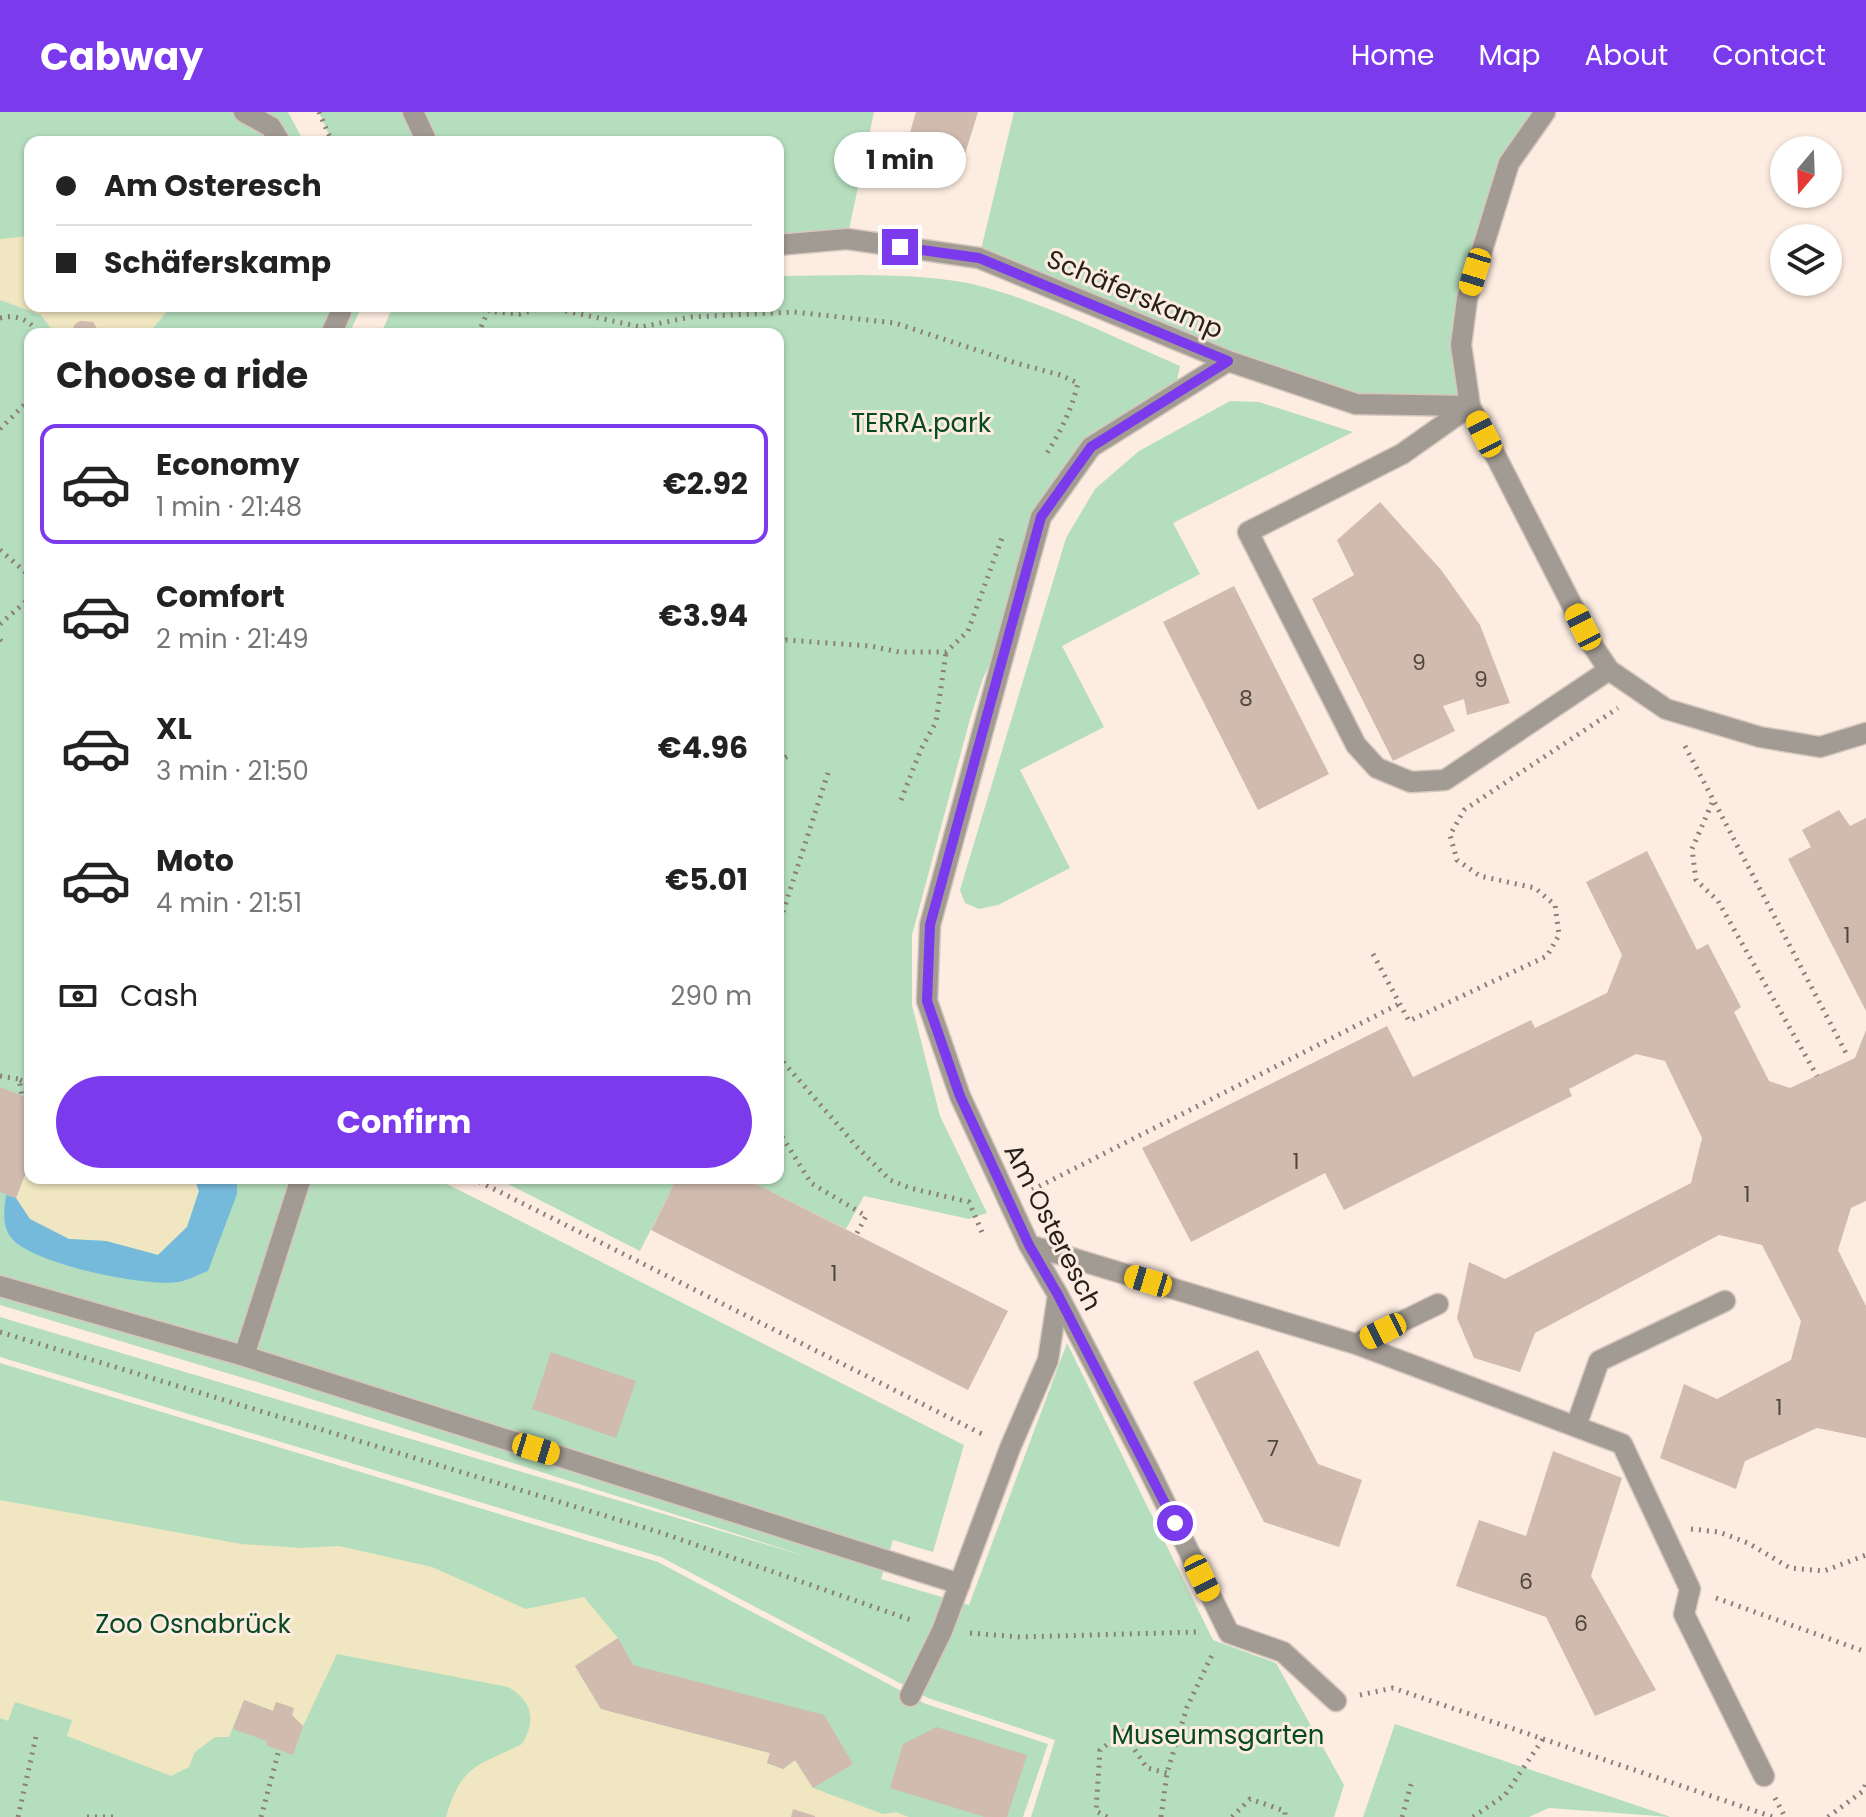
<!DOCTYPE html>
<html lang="en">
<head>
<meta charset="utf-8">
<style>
	body { margin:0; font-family:Poppins,sans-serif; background:#f2f2f2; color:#222; height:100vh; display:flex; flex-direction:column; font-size:30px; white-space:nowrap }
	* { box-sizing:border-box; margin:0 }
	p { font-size:26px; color:#767676 }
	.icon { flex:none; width:44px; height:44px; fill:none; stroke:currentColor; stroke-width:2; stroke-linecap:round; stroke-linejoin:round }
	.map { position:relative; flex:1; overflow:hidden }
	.panel { position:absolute; left:24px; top:216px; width:760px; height:856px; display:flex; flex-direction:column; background:#fff; border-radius:16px; box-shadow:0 2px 6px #0004 }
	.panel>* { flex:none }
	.top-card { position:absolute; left:24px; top:24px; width:760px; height:176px; border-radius:16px; box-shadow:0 2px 6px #0004; display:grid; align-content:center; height:176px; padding:0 32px; background:#fff }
	.needle { width:52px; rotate:199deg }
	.controls { position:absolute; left:1770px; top:24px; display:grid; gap:16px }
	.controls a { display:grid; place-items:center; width:72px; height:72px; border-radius:50%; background:#fff; box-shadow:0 2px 6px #0004; font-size:40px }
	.end { position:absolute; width:36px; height:36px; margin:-18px; border:10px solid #7c3aed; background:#fff; box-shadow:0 0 0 4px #fff }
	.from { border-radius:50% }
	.bubble { position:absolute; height:56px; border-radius:28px; background:#fff; box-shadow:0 2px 6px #0004; font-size:26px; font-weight:700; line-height:56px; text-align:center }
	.car { position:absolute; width:24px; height:48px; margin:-24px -12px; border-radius:10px; box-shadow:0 0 6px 2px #0007; background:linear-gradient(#f5c518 24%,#345 0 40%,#f5c518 0 76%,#345 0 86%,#f5c518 0) }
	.top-card b { display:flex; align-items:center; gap:28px; height:76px; font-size:30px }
	.top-card b+b { border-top:2px solid #e0e0e0 }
	.top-card i { width:20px; height:20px; background:#222 }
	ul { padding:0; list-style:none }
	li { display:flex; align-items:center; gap:24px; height:120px; margin:0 16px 12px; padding:0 16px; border:4px solid transparent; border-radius:16px }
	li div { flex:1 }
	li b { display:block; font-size:30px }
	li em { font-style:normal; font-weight:700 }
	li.on { border-color:#7c3aed }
	li>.icon { width:72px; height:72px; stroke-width:1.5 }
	h2 { padding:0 32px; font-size:36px; line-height:96px }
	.pay { display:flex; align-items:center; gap:20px; height:88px; padding:0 32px; font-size:30px }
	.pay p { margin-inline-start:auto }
	.primary-button { display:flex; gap:16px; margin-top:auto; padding:16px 32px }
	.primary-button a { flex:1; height:92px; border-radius:48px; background:#7c3aed; color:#fff; font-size:32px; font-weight:700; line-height:92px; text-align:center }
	header { display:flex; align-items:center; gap:48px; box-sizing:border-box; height:112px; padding:0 40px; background:#7c3aed; color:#fff }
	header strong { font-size:38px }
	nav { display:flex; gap:44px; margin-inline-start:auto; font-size:28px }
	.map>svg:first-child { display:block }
	.green { fill:#b5debe }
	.sand { fill:#f0e6c1 }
	.water { fill:#76badb }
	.building { fill:#d0bbae }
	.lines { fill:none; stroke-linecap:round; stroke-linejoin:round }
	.minor-casing { stroke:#d6c7bd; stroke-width:23 }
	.path { stroke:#8b7f77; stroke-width:5; stroke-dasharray:2 6; stroke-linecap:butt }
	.minor { stroke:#a19b93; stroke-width:20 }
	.route { stroke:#7c3aed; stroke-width:10 }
	.labels { text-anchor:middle; stroke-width:6; stroke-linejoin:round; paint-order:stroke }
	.number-label { font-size:22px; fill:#51463f }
	.street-label { font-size:26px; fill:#271f1a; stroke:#fdece1 }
	.park-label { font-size:26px; fill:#064922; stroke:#fdece1 }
</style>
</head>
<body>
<header>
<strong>Cabway</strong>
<nav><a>Home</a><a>Map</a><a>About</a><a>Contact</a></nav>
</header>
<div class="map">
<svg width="1866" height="1705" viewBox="0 0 1866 1705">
	<rect width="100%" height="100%" fill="#fdece1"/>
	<path class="green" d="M0 0H288L304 30H30V194H362L349 222H30V1066H435L964 1333 933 1440 893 1428 881 1467 969 1493 1067 1231 1213 1528 1276 1551 1344 1673 1334 1705H1031L1055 1628 928 1586 661 1445 0 1245V1205L812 1446 267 1273 0 1193Z
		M319 0H874L847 127 778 133V30H332Z
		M1014 0H1545L1509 51 1467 187 1470 294 1356 292 979 146Z
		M861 163C901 164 945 164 984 175 1052 194 1116 226 1180 254L1176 273 1130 306 1034 401 1002 527 983 566 970 607 912 823V893L940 1004 987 1101 969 1107 864 1084 846 1117 744 1066H778V222H381L393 194H778V164Z
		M1230 289 1259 290 1353 320 1173 411 1200 462 1062 534 1104 615 1020 658 1070 756 998 793 979 797 965 791 960 778 1066 426 1095 377 1139 339Z
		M496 1066H677L640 1139Z
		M0 1251 658 1450 926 1592 1048 1632 1023 1705H0Z
		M1395 1612 1671 1705 1549 1696 1529 1705H1363Z"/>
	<path class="sand" d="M30 124V194H169V197L148 222H55L41 203 0 188V127Z
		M30 1049V1066H194L199 1079 187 1115 158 1143 106 1129 69 1127 29 1107 16 1086Z
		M0 1388 241 1432 301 1436 339 1434 432 1455 526 1497 584 1485 618 1526 575 1554 601 1597 770 1641 767 1651 783 1657 795 1648 813 1676 883 1702 896 1700 909 1705H446C461 1653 477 1654 522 1632 536 1609 533 1589 508 1575L337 1542 303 1614 292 1603 294 1596 276 1590 273 1599 244 1588 229 1625H215L195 1640 189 1655 171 1664 67 1624 72 1608 15 1590 8 1609 0 1606Z"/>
	<path class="water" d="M194 1066H237V1082L208 1159C199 1162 189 1168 179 1170 144 1175 40 1153 14 1129 1 1116 4 1099 6 1083L16 1086 30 1107 69 1127 106 1129 158 1143 187 1115 199 1079Z"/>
	<path class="building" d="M916 0H978L960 58 904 41Z
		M80 209 93 210 100 222H70L75 212Z
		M1380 390 1442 459 1480 513 1510 591 1467 603 1464 587 1443 594 1455 619 1393 649 1312 487 1354 463 1337 428Z
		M1234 474 1329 662 1258 698 1163 510Z
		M1839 698 1850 714 1866 706V899L1788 747 1811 735 1802 718Z
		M1647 739 1697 838 1708 832 1741 895 1734 900 1769 969 1790 976 1855 946 1866 918V1089L1851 1096 1838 1138 1866 1194V1326L1817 1316 1745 1349 1736 1377 1660 1346 1684 1272 1717 1287 1791 1248 1801 1209 1762 1133 1719 1123 1535 1221 1520 1260 1474 1246 1457 1206 1469 1150 1505 1167 1691 1071 1702 1026 1665 949 1636 942 1569 977 1572 984 1344 1098 1325 1061 1191 1130 1142 1036 1387 914 1413 965 1531 908 1535 916 1607 881 1622 843 1586 770Z
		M0 975 30 987V1049L16 1086 0 1080Z
		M677 1066H744L1008 1199 968 1278 651 1118Z
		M1258 1238 1318 1352 1362 1368 1339 1435 1264 1410 1193 1270Z
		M551 1240 636 1269 616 1326 532 1297Z
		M1553 1339 1622 1366 1591 1464 1656 1578 1595 1604 1546 1505 1456 1474 1479 1408 1526 1424Z
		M618 1526 633 1553 824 1603 853 1652 813 1676 795 1648 783 1657 767 1651 770 1641 601 1597 575 1554Z
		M244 1588 273 1599 276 1590 294 1596 292 1603 303 1614 293 1643 266 1633 267 1629 233 1617Z
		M937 1615 1027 1643 1007 1705H985L890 1676 903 1632Z
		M793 1697 815 1704V1705H791Z"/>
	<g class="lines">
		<g class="minor-casing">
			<path id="minor" d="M244 0 271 15 280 30
				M413 0 427 30
				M1545 0 1509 51 1467 187 1461 233 1470 294 1593 534 1609 558 1666 597 1760 625 1820 635 1866 621
				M778 133 847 127 979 146 1228 249 1356 292 1470 294
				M331 222 341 200V194
				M1228 249 1091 335 1041 405 930 813 927 889 960 984 1029 1133 1058 1183 1148 1356 1229 1521 1283 1540 1336 1589
				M1470 294 1402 342 1248 420 1356 633 1377 656 1411 670 1445 668 1609 558
				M1029 1133 1356 1232 1622 1332 1690 1477 1684 1502 1764 1664
				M0 1174 244 1244 960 1472
				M1356 1232 1438 1192
				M244 1244 301 1066
				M1576 1314 1599 1249 1725 1189
				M910 1584 942 1519 1010 1336 1048 1248 1058 1183"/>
		</g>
		<path class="path" d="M319 0 332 30
			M0 206C17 202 30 208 39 222
			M478 222 488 199 519 202 547 195 641 215 691 205 794 200 895 211 1016 251 1060 263 1078 271C1072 297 1060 321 1045 344
			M0 317 30 287
			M0 438 30 464
			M0 512 30 486
			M0 528 3 531
			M778 531 786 528 870 534 899 540H946L968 519 1003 423
			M1685 634 1847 943
			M778 649 792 642
			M901 688 921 637 936 610 946 541
			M1712 691 1692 737 1696 768 1718 789 1817 964
			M778 815 829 658
			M1373 842 1409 909 1547 844 1559 823 1555 793 1535 776 1480 764 1457 748 1450 723 1464 698 1618 596
			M778 944 858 1036 890 1068 910 1076 969 1090 984 1125
			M0 964 19 967 22 984
			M20 968 30 973
			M778 1018 811 1071 866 1104 856 1123
			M472 1066 984 1323
			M1032 1078 1399 892
			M0 1220 662 1421 914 1509
			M1691 1417 1719 1420 1748 1431 1790 1456 1824 1459 1866 1443
			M1716 1486 1866 1540
			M970 1521 1020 1525 1196 1520
			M1360 1583 1393 1576 1773 1705
			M1775 1686 1785 1705
			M18 1705 37 1620
			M87 1705H113
			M261 1705 279 1638
			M1107 1705 1096 1699 1100 1638 1114 1627 1118 1613 1147 1656 1167 1661
			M1161 1705 1167 1661 1187 1595 1212 1543
			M1232 1705 1250 1687 1285 1699V1705
			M1402 1705 1412 1669
			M1473 1705 1505 1683 1543 1627
			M1828 1705 1863 1679 1866 1671"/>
		<use href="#minor" class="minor"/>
	</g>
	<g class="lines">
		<path class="route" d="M900 135 979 146 1228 249 1091 335 1041 405 930 813 927 889 960 984 1029 1133 1058 1183 1175 1411"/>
	</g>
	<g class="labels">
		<g class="number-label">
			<text x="1419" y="558">9</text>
			<text x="1481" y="575">9</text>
			<text x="1246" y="594">8</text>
			<text x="1847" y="831">1</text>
			<text x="1296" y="1057">1</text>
			<text x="1747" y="1090">1</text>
			<text x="834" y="1169">1</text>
			<text x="1779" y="1303">1</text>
			<text x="1273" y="1344">7</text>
			<text x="1526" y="1477">6</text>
			<text x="1581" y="1519">6</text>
		</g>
		<g class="street-label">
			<text transform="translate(1135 182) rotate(23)" y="9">Schäferskamp</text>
			<text transform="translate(1053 1115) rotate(63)" y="9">Am Osteresch</text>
		</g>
		<g class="park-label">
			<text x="921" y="320">TERRA.park</text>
			<text x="193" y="1521">Zoo Osnabrück</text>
			<text x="1218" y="1632">Museumsgarten</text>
		</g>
	</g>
</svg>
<div class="controls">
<a><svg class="needle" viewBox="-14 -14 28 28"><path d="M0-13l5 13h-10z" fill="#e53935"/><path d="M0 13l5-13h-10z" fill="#767676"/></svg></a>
<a><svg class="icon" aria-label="layers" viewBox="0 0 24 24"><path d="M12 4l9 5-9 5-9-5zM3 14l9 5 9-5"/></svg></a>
</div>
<i class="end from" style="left:1175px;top:1411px"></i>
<i class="end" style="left:900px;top:135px"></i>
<div class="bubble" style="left:834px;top:20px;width:132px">1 min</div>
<i class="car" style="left:1475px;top:160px;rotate:197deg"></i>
<i class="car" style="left:1484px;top:322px;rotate:333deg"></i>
<i class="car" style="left:1583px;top:515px;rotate:333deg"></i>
<i class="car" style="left:1148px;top:1169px;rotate:287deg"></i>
<i class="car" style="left:1383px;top:1219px;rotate:244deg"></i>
<i class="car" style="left:536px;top:1337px;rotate:107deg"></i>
<i class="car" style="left:1202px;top:1466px;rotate:154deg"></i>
<div class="top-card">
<b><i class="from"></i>Am Osteresch</b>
<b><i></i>Schäferskamp</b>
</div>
<section class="panel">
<h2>Choose a ride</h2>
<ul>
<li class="on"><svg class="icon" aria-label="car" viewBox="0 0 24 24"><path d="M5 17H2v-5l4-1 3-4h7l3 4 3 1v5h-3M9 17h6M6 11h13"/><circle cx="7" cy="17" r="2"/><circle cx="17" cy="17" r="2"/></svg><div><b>Economy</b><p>1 min · 21:48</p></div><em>€2.92</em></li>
<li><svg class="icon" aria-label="car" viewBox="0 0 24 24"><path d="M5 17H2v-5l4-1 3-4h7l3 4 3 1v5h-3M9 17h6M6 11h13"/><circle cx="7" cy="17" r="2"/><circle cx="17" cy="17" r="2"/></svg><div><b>Comfort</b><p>2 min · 21:49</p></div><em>€3.94</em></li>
<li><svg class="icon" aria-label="car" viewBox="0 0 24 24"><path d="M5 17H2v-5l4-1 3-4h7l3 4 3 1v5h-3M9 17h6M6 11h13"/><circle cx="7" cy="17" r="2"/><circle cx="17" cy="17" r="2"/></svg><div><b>XL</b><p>3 min · 21:50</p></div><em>€4.96</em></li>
<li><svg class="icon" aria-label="car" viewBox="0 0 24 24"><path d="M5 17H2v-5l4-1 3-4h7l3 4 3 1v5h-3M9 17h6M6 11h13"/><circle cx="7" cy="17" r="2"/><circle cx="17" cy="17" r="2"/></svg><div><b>Moto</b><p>4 min · 21:51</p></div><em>€5.01</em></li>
</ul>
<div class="pay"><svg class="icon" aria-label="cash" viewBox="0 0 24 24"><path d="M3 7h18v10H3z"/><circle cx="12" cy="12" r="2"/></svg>Cash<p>290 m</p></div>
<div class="primary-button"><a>Confirm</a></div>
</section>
</div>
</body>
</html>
